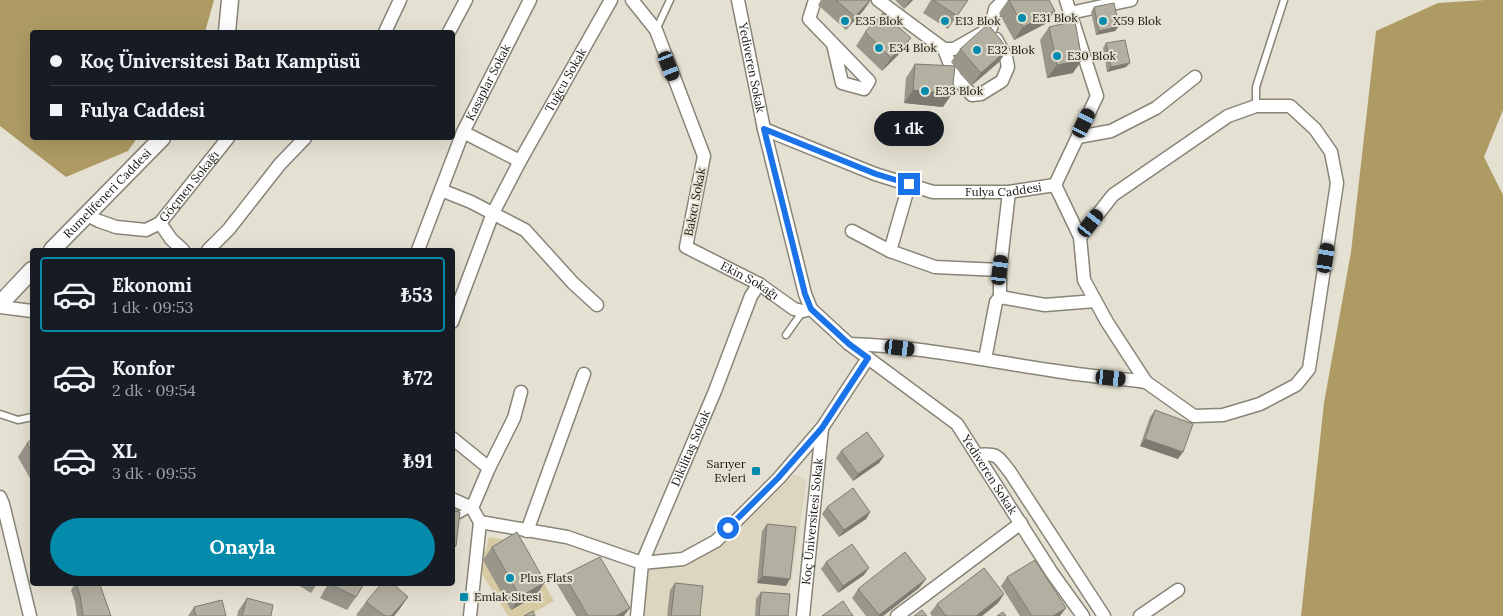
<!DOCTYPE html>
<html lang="tr">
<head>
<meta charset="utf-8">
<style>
	body { margin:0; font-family:Lora,serif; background:#242831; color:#f1f3f6; height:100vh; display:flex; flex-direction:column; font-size:19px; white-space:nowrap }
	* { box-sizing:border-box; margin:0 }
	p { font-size:16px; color:#9ea1a6 }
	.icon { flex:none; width:28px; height:28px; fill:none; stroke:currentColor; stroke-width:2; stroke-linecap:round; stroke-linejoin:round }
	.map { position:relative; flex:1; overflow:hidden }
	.details { position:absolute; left:30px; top:248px; width:425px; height:338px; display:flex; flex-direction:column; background:#171b24; border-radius:5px; box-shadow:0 5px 20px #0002 }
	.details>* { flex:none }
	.top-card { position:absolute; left:30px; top:30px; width:425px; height:110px; border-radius:5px; box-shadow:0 5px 20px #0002; display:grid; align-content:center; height:110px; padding:0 20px; background:#171b24 }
	.end { position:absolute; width:22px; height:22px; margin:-11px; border:6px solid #1a73e8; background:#fff; box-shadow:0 0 0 2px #fff }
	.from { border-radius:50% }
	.bubble { position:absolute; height:35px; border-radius:18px; background:#171b24; box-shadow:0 5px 20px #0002; font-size:16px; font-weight:800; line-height:35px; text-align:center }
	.car { position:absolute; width:15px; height:30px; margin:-15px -8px; border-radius:6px; box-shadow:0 0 4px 1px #0007; background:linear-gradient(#222 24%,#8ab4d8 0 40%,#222 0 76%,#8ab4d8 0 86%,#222 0) }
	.top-card b { display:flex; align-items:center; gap:18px; height:48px; font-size:19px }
	.top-card b+b { border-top:1px solid #363941 }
	.top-card i { width:12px; height:12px; background:#f1f3f6 }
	ul { padding:9px 0 0; list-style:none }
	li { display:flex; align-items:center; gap:15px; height:75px; margin:0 10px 8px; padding:0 10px; border:2px solid transparent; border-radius:5px }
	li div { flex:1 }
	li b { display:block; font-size:19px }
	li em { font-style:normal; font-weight:800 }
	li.active { border-color:#048aaa }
	li>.icon { width:45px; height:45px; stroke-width:1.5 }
	.primary-button { display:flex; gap:10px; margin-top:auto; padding:10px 20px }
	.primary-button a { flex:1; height:58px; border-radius:30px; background:#048aaa; color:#fff; font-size:20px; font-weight:800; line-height:58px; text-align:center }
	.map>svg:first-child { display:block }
	.built { fill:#dcd6c0 }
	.green { fill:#d6caa3 }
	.forest { fill:#ad9b63 }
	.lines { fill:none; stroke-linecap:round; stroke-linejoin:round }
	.service-casing { stroke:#888477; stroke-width:9 }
	.minor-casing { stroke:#888477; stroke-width:15 }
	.tertiary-casing { stroke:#888477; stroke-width:19 }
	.service { stroke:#fff; stroke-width:6 }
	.minor { stroke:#fff; stroke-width:12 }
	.tertiary { stroke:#fff; stroke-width:16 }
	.wall { fill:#9a968a }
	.shaded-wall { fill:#7d7a71 }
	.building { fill:#b3afa1; stroke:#7d7a71 }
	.route { stroke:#1a73e8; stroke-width:6 }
	.poi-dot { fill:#048aaa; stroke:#e5e1d2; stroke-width:2 }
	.labels { text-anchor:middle; stroke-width:4; stroke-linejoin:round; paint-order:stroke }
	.poi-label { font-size:12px; fill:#181711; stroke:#e5e1d2; text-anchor:start }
	.street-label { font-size:12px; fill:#181711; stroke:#e5e1d2 }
</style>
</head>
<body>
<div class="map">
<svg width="1503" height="616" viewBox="0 0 1503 616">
	<rect width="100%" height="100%" fill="#e5e1d2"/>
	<path class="built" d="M793 475 800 476 806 480 805 492 786 616H641L645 577 651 568 682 565 704 556 719 544 752 515Z"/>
	<path class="green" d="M489 537 518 542 523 546 554 601 528 616H508L479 569 482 551H486Z"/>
	<path class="forest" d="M0 0H214L205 32H32V138H137L128 151 66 177 0 126Z
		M1485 0H1503V110L1484 157 1503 195V616H1301L1324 403 1351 252 1376 31 1438 3Z"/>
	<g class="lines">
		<g class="service-casing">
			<path id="service" d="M656 30 670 0
				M1256 106V87L1284 0
				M786 335 803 311
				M0 414 18 420 32 417
				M452 513 459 515 471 508"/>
		</g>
		<g class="minor-casing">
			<g id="minor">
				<path id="s1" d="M632 0 656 30 704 156 686 247 759 284 794 309 803 311 811 309"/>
				<path id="s2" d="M738 0 764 129 805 294 811 309 849 344 957 424 1052 573 1083 616"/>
				<path d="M815 0 809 19 869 81 864 89 842 83 833 44"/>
				<path d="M878 0 944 49H954L991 28 995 9 1004 0"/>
				<path d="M1070 13 1131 0"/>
				<path d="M385 32 400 0"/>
				<path d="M449 32 466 0"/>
				<path d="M944 49 955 77 972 95 981 94 1002 81 1008 67 1006 57 996 39"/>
				<path id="s3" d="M764 129 875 174 933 192H1009L1055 185 1097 96 1066 0"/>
				<path d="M463 132 520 161"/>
				<path d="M1078 137 1111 131 1156 108 1195 77"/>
				<path d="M441 190 471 202 525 230 573 283 597 305"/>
				<path id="s4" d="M87 215 99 221 116 227 146 230 160 223 228 138"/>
				<path d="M160 223 171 239 183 250"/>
				<path d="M852 231 890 251 935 267 1000 270V297"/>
				<path d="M1080 237 1113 195 1228 116 1256 106H1290L1315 129 1331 152 1337 183 1309 369 1296 385 1260 404 1223 415 1194 416 1146 382"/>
				<path d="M208 250 229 229 280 164 305 138"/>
				<path id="s5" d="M418 250 463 132 530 0"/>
				<path d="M890 251 909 185"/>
				<path d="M1000 270 1009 192"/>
				<path d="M0 307 32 311"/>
				<path id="s6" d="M452 322 493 213 520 161 611 0"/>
				<path d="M849 344C919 346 987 361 1056 371 1086 376 1116 378 1146 382L1107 322 1084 280 1080 237 1055 185"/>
				<path d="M985 359 996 302 1000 297 1045 305 1095 301"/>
				<path d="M521 392 514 418 489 468 472 508 480 522 567 537 642 563 683 559 716 541 779 478 822 428 868 358"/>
				<path d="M452 438 489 468"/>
				<path d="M977 455C999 453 997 456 1010 472L1104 616"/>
				<path d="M0 497 3 504 30 616"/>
				<path d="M452 499 472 508"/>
				<path d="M527 531 584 374"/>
				<path d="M470 616 480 522"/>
				<path id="s7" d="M637 616 642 563 715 391 751 296 759 284"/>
				<path id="s8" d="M803 616 822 428"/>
				<path d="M897 616 1021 523"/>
				<path d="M1140 616 1178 590"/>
			</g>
		</g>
		<g class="tertiary-casing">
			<g id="tertiary">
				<path d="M227 32 230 0"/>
				<path id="s9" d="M52 250 162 138"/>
				<path d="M0 304 32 270"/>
			</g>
		</g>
		<use href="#service" class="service"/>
		<use href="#minor" class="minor"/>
		<use href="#tertiary" class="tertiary"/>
	</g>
	<path class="wall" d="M821 0H871L863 11 846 30 818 5Z
		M895 0H913L904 9Z
		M931 0H968L948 29 923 13Z
		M1008 0H1049L1055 11 1045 24 1014 40 999 13Z
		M1094 7 1119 26 1115 31 1096 35 1091 12Z
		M1049 27 1073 73 1047 78 1040 40Z
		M865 32 902 51 882 71 856 46Z
		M1106 43 1126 67 1107 72 1103 48Z
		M960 49H1008L999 62 971 86 955 67 943 107 904 103 906 78 915 64 954 66 951 62Z
		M1155 410 1178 459 1140 446 1150 417Z
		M32 439V482L18 457 27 443Z
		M841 451 884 456 879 463 853 481 836 458Z
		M827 507 870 512 866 519 839 537 822 514Z
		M767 524 786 586 757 583 762 531Z
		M492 547 536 596 511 610 483 560Z
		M826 562 864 575 838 593 821 569Z
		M564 575 624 616H576L557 584Z
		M1007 577 1060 616H1020L1001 586Z
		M926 579 919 588 883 616H866L852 598 858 589Z
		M293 582H318L311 593Z
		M329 582H365L356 597 347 610 320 598Z
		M76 583 111 616H77L75 602 71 590Z
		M675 583 700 616H667L670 590Z
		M761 592 788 616H755L756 599Z
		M1004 594 998 603 982 616H932L930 613 937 604Z
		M408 597 394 616H358L356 615 366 602Z
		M247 598 271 616H237L238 611Z
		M194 607 226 616H188Z"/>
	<path class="shaded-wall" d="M871 0 863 11 846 30 855 17Z
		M910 0H913L904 9Z
		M1055 11 1045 24 1014 40 1023 27Z
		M1119 26 1115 31 1096 35 1099 31Z
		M911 38 902 51 882 71 891 58Z
		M1008 49 999 62 971 86 981 73Z
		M1082 60 1073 73 1047 78 1057 65Z
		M1130 63 1126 67 1107 72 1111 67Z
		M913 90 952 94 943 107 904 103Z
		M1145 439 1183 452 1178 459 1140 446Z
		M884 456 879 463 853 481 858 474Z
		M870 512 866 519 839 537 844 530Z
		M452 546H456L452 551Z
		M869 568 864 575 838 593 843 586Z
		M762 576 790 579 786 586 757 583Z
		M926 579 919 588 883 616H878Z
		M545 582 536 596 511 610 520 597Z
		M1004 594 998 603 982 616H976Z
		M408 597 399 610 394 616H391Z
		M630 608 624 616H616Z
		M1066 608 1060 616H1053Z"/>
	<path class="building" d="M836 0H870L855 17Z
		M933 0H968L957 16Z
		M1009 0H1049L1055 11 1023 27Z
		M1114 3 1119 26 1099 31 1094 7Z
		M883 13 911 38 891 58 865 32Z
		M1075 21 1082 60 1057 65 1049 27Z
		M988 24 1008 49 981 73 960 49Z
		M1125 40 1130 63 1111 67 1106 43Z
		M915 64 955 66 952 94 913 90Z
		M1155 410 1193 424 1183 452 1145 439Z
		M867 432 884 456 858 474 841 451Z
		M32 439V453L27 443Z
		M853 488 870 512 844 530 827 507Z
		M452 511 460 512 456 546H452Z
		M767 524 796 527 790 579 762 576Z
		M517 532 545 582 520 597 492 547Z
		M852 544 869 568 843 586 826 562Z
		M905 552 926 579 879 615 858 589Z
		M600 557 630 608 616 616H588L564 575Z
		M1035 560 1066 608 1053 616H1032L1007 577Z
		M984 568 1004 594 976 616H946L937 604Z
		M77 582H99L111 616H83L80 595 76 583Z
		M331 582H365L356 597 330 584Z
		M383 582H391L408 597 391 616H385L366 602Z
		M675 583 703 586 700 616H671Z
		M761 592 790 594 788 616H759Z
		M247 598 273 605 271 616H242Z
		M222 600 226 616H196L194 607Z
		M843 601 853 616H822Z
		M922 610 927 616H914Z
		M533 611 535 616H524Z
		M1003 612 1006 616H997Z"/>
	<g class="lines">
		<path class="route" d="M728 528 778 478 822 428 868 358 849 344 811 309 805 294 764 129 876 174 909 184"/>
	</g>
	<g class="poi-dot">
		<circle cx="1022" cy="18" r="5"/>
		<circle cx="845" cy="21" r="5"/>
		<circle cx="945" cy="21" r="5"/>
		<circle cx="1103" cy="21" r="5"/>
		<circle cx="879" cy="48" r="5"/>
		<circle cx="977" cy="50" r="5"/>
		<circle cx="1057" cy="56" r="5"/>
		<circle cx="925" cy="91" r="5"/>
		<rect x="751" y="466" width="10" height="10" rx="2.5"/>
		<circle cx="510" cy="578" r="5"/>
		<rect x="459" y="592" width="10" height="10" rx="2.5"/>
	</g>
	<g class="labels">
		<g class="poi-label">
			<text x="1032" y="22">E31 Blok</text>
			<text x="855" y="25">E35 Blok</text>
			<text x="955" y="25">E13 Blok</text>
			<text x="1113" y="25">X59 Blok</text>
			<text x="889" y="52">E34 Blok</text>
			<text x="987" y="54">E32 Blok</text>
			<text x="1067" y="60">E30 Blok</text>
			<text x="935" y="95">E33 Blok</text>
			<text x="746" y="468" text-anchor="end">Sarıyer<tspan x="746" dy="14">Evleri</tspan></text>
			<text x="520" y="582">Plus Flats</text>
			<text x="474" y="601">Emlak Sitesi</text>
		</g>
		<g class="street-label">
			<text dy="4" stroke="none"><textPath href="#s2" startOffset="69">Yediveren Sokak</textPath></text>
			<text dy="4" stroke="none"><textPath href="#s6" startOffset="268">Tuğcu Sokak</textPath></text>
			<text dy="4" stroke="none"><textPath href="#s5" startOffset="182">Kasaplar Sokak</textPath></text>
			<text dy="4" stroke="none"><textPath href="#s4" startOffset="124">Göçmen Sokağı</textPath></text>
			<text dy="4" stroke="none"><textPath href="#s3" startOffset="251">Fulya Caddesi</textPath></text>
			<text dy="4" stroke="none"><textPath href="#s9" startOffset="79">Rumelifeneri Caddesi</textPath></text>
			<text transform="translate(695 202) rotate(-79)" y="4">Bakıcı Sokak</text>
			<text dy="4" stroke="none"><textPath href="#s1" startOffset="338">Ekin Sokağı</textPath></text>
			<text dy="4" stroke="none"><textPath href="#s7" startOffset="178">Dikilitaş Sokak</textPath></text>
			<text dy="4" stroke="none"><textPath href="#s2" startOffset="564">Yediveren Sokak</textPath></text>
			<text dy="4" stroke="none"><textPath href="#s8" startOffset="95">Koç Üniversitesi Sokak</textPath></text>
		</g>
	</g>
</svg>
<i class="end from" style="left:728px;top:528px"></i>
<i class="end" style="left:909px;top:184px"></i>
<div class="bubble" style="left:874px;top:111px;width:70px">1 dk</div>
<i class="car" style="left:669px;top:66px;rotate:159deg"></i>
<i class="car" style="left:1084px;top:123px;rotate:26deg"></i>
<i class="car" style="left:1091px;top:223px;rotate:38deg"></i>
<i class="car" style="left:1326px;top:258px;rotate:9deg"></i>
<i class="car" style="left:1000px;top:270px;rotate:7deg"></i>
<i class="car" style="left:900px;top:348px;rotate:97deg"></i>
<i class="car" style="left:1111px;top:378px;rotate:96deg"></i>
<div class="top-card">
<b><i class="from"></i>Koç Üniversitesi Batı Kampüsü</b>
<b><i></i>Fulya Caddesi</b>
</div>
<section class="details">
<ul>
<li class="active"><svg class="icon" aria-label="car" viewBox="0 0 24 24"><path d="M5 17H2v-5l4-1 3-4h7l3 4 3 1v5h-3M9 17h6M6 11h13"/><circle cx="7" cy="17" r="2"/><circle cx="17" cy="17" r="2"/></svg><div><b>Ekonomi</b><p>1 dk · 09:53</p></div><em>₺53</em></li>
<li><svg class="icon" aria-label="car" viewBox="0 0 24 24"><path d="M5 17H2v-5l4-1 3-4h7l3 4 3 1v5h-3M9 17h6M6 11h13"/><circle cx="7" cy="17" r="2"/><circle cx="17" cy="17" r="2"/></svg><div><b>Konfor</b><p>2 dk · 09:54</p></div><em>₺72</em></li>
<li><svg class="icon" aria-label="car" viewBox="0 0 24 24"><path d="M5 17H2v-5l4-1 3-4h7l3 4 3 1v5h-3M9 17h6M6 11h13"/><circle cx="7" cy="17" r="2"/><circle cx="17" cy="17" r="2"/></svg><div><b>XL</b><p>3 dk · 09:55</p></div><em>₺91</em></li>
</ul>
<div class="primary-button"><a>Onayla</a></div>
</section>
</div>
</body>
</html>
